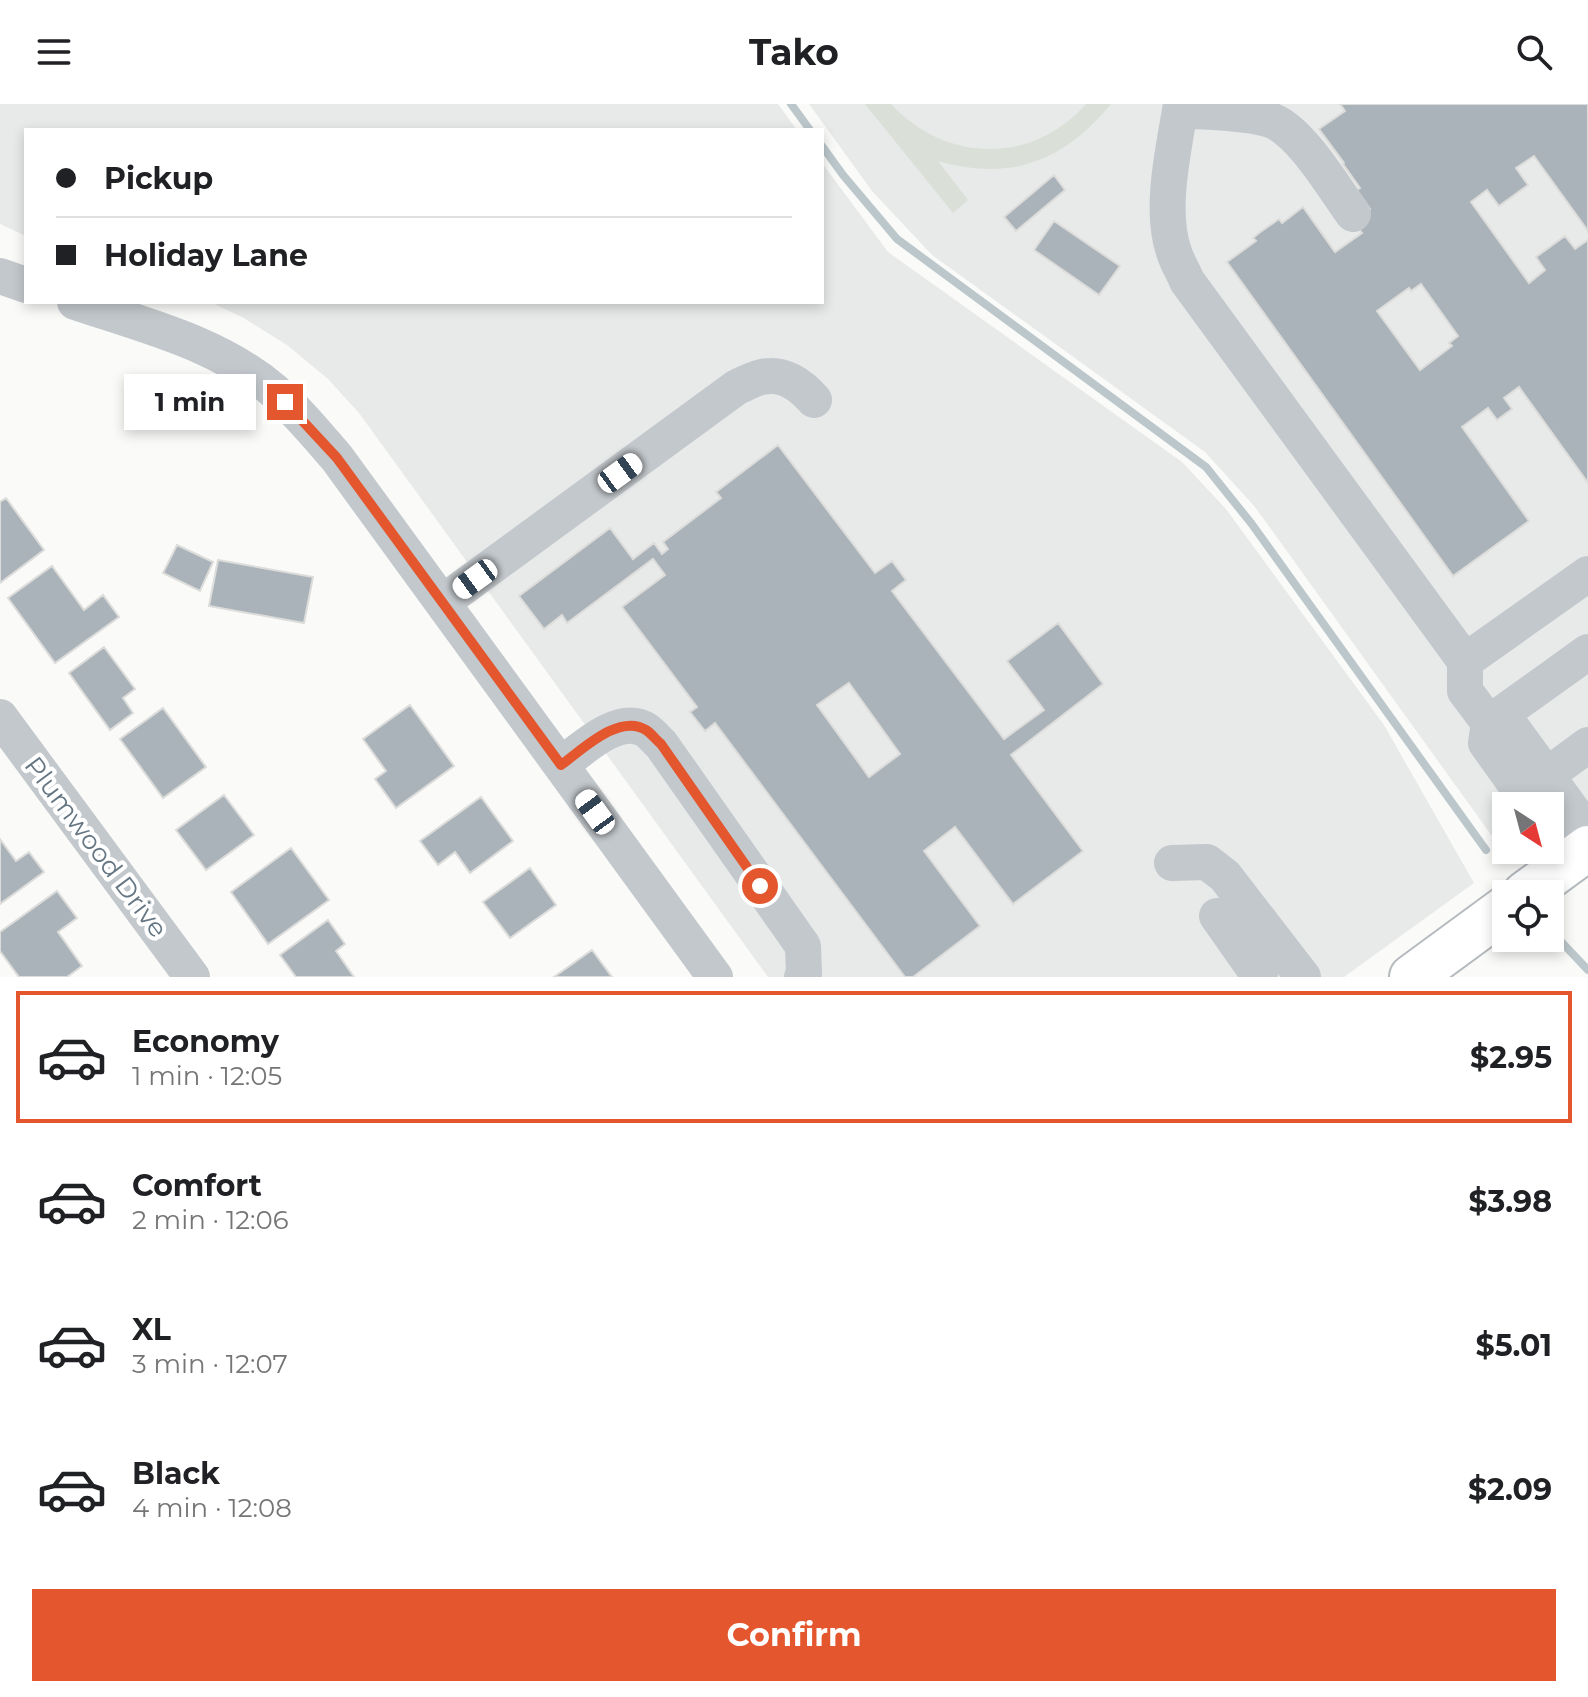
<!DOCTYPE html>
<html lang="en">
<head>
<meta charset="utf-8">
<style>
	body { margin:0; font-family:Montserrat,sans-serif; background:#f6f6f6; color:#202124; height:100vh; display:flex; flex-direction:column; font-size:30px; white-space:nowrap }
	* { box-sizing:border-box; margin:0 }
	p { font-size:26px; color:#757577 }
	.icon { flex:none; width:44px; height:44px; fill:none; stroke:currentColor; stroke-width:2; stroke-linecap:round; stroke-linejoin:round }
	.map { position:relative; height:873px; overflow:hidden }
	.drawer { display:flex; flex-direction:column; background:#fff; flex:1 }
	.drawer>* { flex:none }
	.hud { position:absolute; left:24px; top:24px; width:800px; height:176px; border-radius:0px; box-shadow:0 4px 12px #0003; display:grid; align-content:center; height:176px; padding:0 32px; background:#fff }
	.needle { width:52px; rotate:144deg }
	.fabs { position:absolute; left:1492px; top:688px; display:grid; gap:16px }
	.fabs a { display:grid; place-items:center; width:72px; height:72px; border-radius:0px; background:#fff; box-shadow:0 4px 12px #0003; font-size:40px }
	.end { position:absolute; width:36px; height:36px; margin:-18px; border:10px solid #e4572e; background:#fff; box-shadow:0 0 0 4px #fff }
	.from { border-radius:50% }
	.bubble { position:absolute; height:56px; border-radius:0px; background:#fff; box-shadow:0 4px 12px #0003; font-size:26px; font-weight:700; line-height:56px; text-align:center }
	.car { position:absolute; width:24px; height:48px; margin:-24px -12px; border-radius:10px; box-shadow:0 0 6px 2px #0007; background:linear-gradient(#fff 24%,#345 0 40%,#fff 0 76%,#345 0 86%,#fff 0) }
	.hud b { display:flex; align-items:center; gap:28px; height:76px; font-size:30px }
	.hud b+b { border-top:2px solid #e0e0e0 }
	.hud i { width:20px; height:20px; background:#202124 }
	ul { padding:14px 0 0; list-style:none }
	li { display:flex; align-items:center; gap:24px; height:132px; margin:0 16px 12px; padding:0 16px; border:4px solid transparent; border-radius:0px }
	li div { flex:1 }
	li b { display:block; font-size:30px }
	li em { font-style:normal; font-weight:700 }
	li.active { border-color:#e4572e }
	li>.icon { width:72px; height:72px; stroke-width:1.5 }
	.button { display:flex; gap:16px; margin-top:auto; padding:16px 32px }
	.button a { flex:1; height:92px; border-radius:0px; background:#e4572e; color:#fff; font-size:32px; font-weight:700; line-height:92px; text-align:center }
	header { display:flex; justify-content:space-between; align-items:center; height:104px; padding:0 32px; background:#fff; font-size:36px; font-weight:700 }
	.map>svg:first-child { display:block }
	.built { fill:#e8e9e9 }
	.green { fill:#dadfd7 }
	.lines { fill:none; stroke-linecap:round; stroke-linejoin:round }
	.stream { stroke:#bbc7cb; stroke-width:8 }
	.building { fill:#aab3b9; stroke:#dcdcda; stroke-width:2; fill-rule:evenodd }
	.major-casing { stroke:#b5babe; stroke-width:48 }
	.minor { stroke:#c3c8cc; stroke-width:36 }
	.major { stroke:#fff; stroke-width:44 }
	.route { stroke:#e4572e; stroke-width:10 }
	.labels { text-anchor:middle; stroke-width:8; stroke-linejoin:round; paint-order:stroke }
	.street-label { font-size:26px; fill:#657683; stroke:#fff }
</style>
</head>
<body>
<header><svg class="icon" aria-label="menu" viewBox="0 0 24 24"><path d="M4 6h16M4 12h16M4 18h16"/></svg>Tako<svg class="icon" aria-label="search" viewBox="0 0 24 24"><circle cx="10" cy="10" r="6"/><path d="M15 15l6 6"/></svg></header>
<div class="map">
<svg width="1588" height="873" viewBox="0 0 1588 873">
	<rect width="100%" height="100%" fill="#fafaf8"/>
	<path class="built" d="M0 0H778L797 26H26V132L0 120Z
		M809 0H1588V701L1550 728V702H1506V746H1526L1510 757 1255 403 1205 348 932 151 872 87Z
		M822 59 888 148 1182 358 1226 405 1384 621 1474 779 1344 873H768L359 309 328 275 287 241 242 213 210 198H822Z"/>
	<path class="green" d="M865 0H891C945 59 1033 61 1086 0H1111C1064 57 1011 78 938 57L968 96 953 109Z"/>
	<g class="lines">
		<path class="stream" d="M791 0 810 26
			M822 42 843 71 897 135 1206 363 1251 419 1486 746
			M1551 827 1588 866"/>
	</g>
	<path class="building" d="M1340 0H1588V127L1534 52 1516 64 1528 81 1499 102 1487 86 1471 98 1529 179 1545 166 1536 153 1565 132 1575 145 1588 136V379L1519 283 1504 294 1512 305 1497 316 1488 304 1462 323 1529 417 1453 472 1227 158 1256 137 1253 134 1259 129 1279 115 1282 119 1303 103 1335 148 1362 129 1353 117 1370 105 1357 86 1360 84 1343 60 1344 59 1319 25 1345 7ZM1421 180 1458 232 1449 239 1452 242 1420 266 1377 207 1409 184 1411 187Z
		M1054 71 1065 86 1016 127 1004 113Z
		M1054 117 1120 162 1099 191 1034 146Z
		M778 341 875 469 892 457 906 476 892 487 1004 635 1044 606 1007 557 1058 519 1103 580 1011 651 1083 747 1013 800 955 723 924 747 980 822 913 873H905L715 619 705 627 690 608 697 603 622 503 665 471 653 455 567 519 562 511 544 525 519 492 610 424 633 455 654 439 662 450 668 445 663 438 721 394 716 388ZM849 579 900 650 869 673 817 601Z
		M6 394 44 446 0 479V398Z
		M177 441 213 458 200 487 163 469Z
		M218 456 313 473 304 519 209 502Z
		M52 462 84 506 103 491 119 513 55 559 8 494Z
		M104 543 135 585 123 594 133 609 110 626 69 569Z
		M410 601 454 662 396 704 375 675 386 667 363 635Z
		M163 604 206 663 163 694 120 635Z
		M224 691 254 731 206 766 176 726Z
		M481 693 513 737 470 769 455 748 438 761 420 737Z
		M0 735 16 757 29 748 44 768 0 800Z
		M291 744 329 796 268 840 231 788Z
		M530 764 556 801 510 834 483 798Z
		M57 787 77 814 58 828 82 862 67 873H19L0 847V828Z
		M328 816 345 840 336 847 354 873H296L280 851Z
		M592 846 612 873H554Z"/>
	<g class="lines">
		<g class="major-casing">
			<path id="major" d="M1525 790 1588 744
				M1412 873 1506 804"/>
		</g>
		<path class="minor" d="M1181 0C1174 45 1159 105 1174 148 1177 158 1183 167 1187 177L1465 557V587L1489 619 1588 548
			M1180 6C1204 8 1252 8 1273 17 1302 29 1334 84 1353 110
			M0 172 26 181
			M75 198C143 221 218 239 273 286 297 306 317 331 337 354L715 873
			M443 498 737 283C745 280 754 274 762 273 783 268 801 281 814 296
			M1465 557 1588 470
			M0 613 192 873
			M561 661C581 646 619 609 646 626 652 630 656 636 661 640L803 842 804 870 802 873
			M1547 671 1588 641
			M1531 702 1486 639 1489 619 1510 621 1588 728
			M1550 729 1569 757
			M1172 759 1207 758 1225 772 1303 873
			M1217 812 1260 873"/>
		<use href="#major" class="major"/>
	</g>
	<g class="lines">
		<path class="route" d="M285 298 337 354 561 661C582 646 619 609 646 626 652 630 656 636 661 640L760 782"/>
	</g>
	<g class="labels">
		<g class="street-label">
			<text transform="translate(96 743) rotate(53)" y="9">Plumwood Drive</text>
		</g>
	</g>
</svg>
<div class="fabs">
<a><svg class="needle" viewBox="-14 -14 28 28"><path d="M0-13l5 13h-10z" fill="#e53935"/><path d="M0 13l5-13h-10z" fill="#757577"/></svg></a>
<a><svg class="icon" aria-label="locate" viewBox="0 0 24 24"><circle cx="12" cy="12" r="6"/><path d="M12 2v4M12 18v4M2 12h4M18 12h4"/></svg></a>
</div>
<i class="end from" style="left:760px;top:782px"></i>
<i class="end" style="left:285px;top:298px"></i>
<div class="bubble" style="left:124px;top:270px;width:132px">1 min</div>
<i class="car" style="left:620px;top:369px;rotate:54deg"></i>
<i class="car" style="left:475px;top:475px;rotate:234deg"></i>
<i class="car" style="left:595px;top:708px;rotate:324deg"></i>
<div class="hud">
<b><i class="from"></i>Pickup</b>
<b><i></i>Holiday Lane</b>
</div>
</div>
<section class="drawer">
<ul>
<li class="active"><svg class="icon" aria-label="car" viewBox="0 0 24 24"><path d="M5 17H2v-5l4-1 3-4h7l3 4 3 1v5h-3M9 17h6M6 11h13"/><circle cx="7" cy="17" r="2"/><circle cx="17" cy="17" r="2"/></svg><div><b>Economy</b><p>1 min · 12:05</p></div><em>$2.95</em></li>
<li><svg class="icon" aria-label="car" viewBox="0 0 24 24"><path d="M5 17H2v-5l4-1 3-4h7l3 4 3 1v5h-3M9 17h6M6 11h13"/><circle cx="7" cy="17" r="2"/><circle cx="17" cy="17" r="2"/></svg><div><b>Comfort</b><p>2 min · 12:06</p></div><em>$3.98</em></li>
<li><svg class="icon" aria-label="car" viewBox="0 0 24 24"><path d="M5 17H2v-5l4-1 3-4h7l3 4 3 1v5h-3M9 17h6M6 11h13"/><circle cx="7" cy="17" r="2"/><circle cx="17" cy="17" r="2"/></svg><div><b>XL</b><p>3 min · 12:07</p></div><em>$5.01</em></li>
<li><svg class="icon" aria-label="car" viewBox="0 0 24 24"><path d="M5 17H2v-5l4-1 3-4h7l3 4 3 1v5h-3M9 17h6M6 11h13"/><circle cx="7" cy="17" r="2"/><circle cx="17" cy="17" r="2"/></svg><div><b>Black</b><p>4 min · 12:08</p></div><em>$2.09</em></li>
</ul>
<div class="button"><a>Confirm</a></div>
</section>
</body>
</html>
